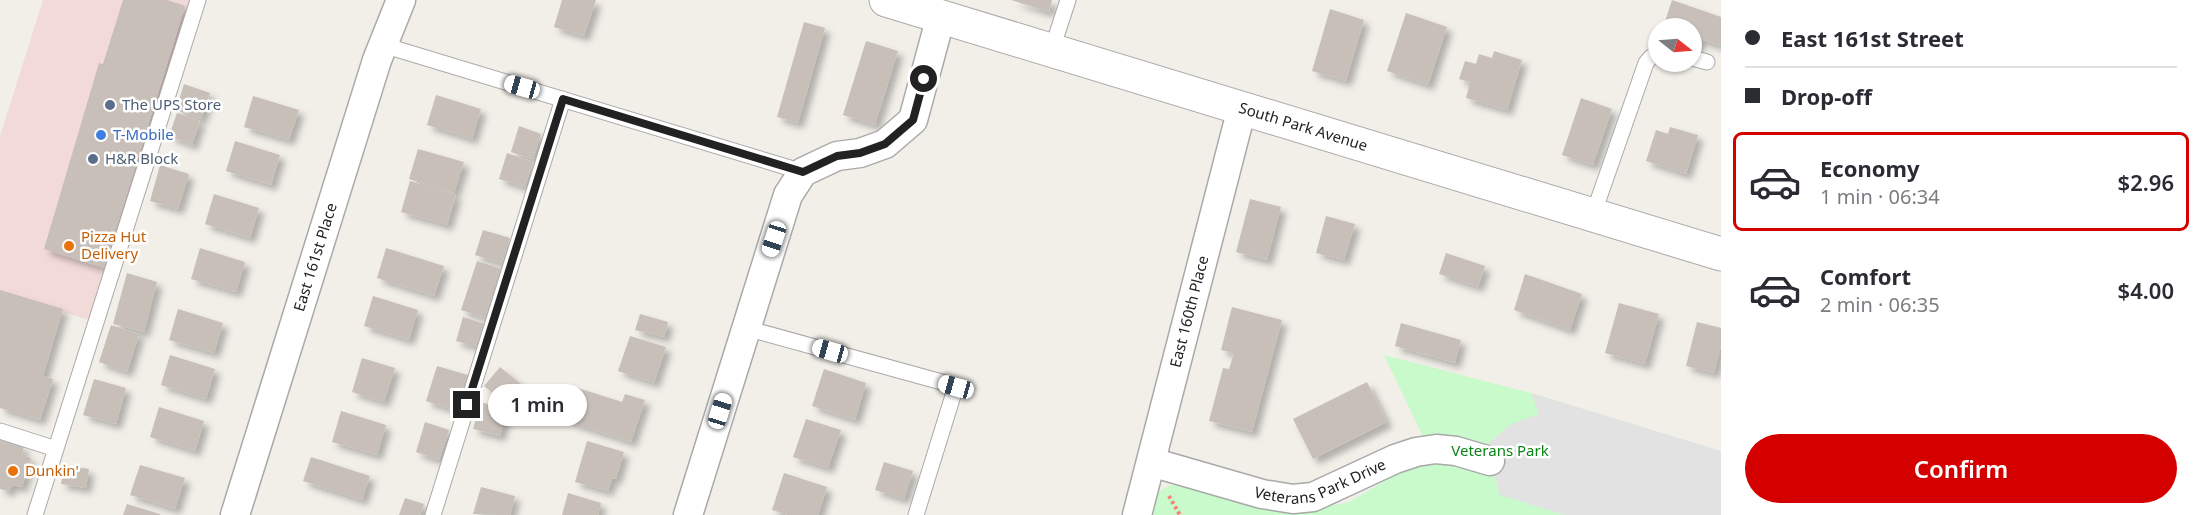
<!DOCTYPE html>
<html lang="en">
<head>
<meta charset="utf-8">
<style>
	body { margin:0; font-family:"Noto Sans",sans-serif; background:#f2f2f3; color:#2b2b33; height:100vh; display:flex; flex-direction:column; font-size:22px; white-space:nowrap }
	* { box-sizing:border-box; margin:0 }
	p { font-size:20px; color:#7c7c81 }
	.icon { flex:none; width:33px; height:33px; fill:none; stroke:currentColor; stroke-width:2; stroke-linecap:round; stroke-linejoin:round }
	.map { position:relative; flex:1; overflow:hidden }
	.drawer { display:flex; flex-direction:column; background:#fff; width:480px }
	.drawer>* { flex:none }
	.guide { display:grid; align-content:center; height:132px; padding:0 24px; background:#fff }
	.needle { width:39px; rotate:107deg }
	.buttons { position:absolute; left:1648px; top:18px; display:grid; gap:12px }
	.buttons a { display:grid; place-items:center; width:54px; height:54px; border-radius:50%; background:#fff; box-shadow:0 2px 4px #0004; font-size:30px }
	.end { position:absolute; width:27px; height:27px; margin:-14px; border:8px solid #222; background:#fff; box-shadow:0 0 0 3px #fff }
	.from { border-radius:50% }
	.bubble { position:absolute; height:42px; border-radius:21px; background:#fff; box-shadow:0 2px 4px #0004; font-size:20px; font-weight:600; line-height:42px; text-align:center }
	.car { position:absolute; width:18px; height:36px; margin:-18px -9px; border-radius:8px; box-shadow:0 0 4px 2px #0007; background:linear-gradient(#fff 24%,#345 0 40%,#fff 0 76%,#345 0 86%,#fff 0) }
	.guide b { display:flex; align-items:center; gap:21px; height:57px; font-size:22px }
	.guide b+b { border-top:2px solid #e1e1e2 }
	.guide i { width:15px; height:15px; background:#2b2b33 }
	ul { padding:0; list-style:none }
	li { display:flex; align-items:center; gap:18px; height:99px; margin:0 12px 9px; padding:0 12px; border:3px solid transparent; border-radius:9px }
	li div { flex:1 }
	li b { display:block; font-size:22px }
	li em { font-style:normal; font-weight:600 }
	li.active { border-color:#d40000 }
	li>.icon { width:54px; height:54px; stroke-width:1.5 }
	.primary-button { display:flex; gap:12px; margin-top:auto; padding:12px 24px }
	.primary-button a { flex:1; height:69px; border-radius:36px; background:#d40000; color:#fff; font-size:24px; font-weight:600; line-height:69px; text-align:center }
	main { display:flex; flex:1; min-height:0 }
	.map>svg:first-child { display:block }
	.commercial { fill:#f2dad9 }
	.park { fill:#c8facc }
	.parking { fill:#e2e2e2 }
	.building { fill:#c7bfb8; filter:url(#shadow) }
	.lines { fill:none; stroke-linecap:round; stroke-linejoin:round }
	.service-casing { stroke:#a9a9a9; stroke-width:17 }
	.minor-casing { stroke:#a9a9a9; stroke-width:31 }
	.tertiary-casing { stroke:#a9a9a9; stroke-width:35 }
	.path { stroke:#fa8072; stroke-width:4; stroke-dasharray:3 3; stroke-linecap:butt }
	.service { stroke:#fff; stroke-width:15 }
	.minor { stroke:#fff; stroke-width:28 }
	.tertiary { stroke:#fff; stroke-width:33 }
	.route { stroke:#222; stroke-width:8 }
	.service-dot { fill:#5c6f8a; stroke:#fff; stroke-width:2 }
	.shop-dot { fill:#3f7fe0; stroke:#fff; stroke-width:2 }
	.food-dot { fill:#e8710a; stroke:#fff; stroke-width:2 }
	.labels { text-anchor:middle; stroke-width:5; stroke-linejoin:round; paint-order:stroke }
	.service-label { font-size:15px; fill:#4e5e75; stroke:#fff; text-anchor:start }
	.street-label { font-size:15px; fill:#222; stroke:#fff }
	.shop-label { font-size:15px; fill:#366cbe; stroke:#fff; text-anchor:start }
	.food-label { font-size:15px; fill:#c56008; stroke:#fff; text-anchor:start }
	.park-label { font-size:15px; fill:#0c8416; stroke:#fff }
</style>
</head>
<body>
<main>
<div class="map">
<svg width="1721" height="515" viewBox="0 0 1721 515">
	<defs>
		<filter id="shadow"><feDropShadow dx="5.5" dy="5.5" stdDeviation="3" flood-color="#0004"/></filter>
	</defs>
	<rect width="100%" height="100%" fill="#f2efe9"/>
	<path class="commercial" d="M43 0H190L89 320 0 292V136Z"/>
	<path class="park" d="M1384 355 1531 393 1721 451V515H1150C1156 494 1158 486 1181 484 1232 499 1298 515 1349 502 1377 487 1403 465 1436 464Z"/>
	<path class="parking" d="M1531 393 1721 451V515H1565L1500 495 1486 445 1512 424 1539 414Z"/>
	<path class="building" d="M123 0H167L185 6 104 268 44 249 99 63 103 64Z
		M562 0H596L584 36 554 27Z
		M1011 0H1052L1049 12Z
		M1672 0 1721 17V46L1700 39 1698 48 1692 47V28H1663Z
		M1330 9 1364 20 1346 81 1312 71Z
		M1406 13 1447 27 1428 85 1387 71Z
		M804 22 825 28 798 123 777 117Z
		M866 41 898 51 875 125 843 115Z
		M1494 51 1522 60 1507 110 1466 98 1470 82 1459 79 1465 61 1476 64 1479 54 1492 58Z
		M184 84 210 93 201 119 176 110Z
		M436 95 481 109 472 139 427 125Z
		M253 96 299 110 289 140 244 127Z
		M1581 98 1612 109 1593 165 1562 155Z
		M177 113 200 121 192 145 169 136Z
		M519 126 541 134 533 159 511 152Z
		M1670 127 1698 135 1686 174 1646 161 1656 130 1668 134Z
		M235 141 280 155 271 185 226 171Z
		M418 149 464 162 454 193 409 179Z
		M507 153 533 162 525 187 499 179Z
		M160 165 189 174 178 209 150 201Z
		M410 181 456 195 447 225 401 212Z
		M214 194 259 208 250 238 205 224Z
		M1250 199 1281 207 1267 260 1236 252Z
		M1326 216 1355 224 1344 260 1316 253Z
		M483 230 510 238 502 263 475 255Z
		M200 248 245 262 236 292 191 279Z
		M386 248 444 266 434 296 377 278Z
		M1446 253 1485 266 1478 287 1439 274Z
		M477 261 502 269 486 318 461 310Z
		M127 273 157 282 144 332 113 324Z
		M1525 274 1582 294 1570 330 1514 310Z
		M0 290 63 309 43 376 53 379 40 420 0 408Z
		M373 296 418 310 409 340 364 326Z
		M1619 303 1659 314 1645 364 1605 353Z
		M1232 307 1282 320 1252 432 1209 421 1223 368 1229 369 1234 353 1221 350Z
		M178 309 223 323 214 353 169 340Z
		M640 314 668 322 664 337 635 330Z
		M463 317 485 324 478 347 456 341Z
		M1697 322 1721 328V346L1714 373 1686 366Z
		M1401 323 1461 340 1455 363 1395 346Z
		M111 325 139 334 127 372 99 362Z
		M630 336 666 347 654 383 618 371Z
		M170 355 215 369 206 399 161 385Z
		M362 358 395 368 384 402 352 392Z
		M437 366 468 375 457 411 426 401Z
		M500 367 522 385 507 405 484 386Z
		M824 369 866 383 855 420 812 406Z
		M94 379 126 388 116 424 83 415Z
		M1367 382 1387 422 1313 459 1293 419Z
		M578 388 622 402 625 394 645 400 631 442 567 421Z
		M481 402 507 410 500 436 473 429Z
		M159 407 204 421 195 451 150 437Z
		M341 411 386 425 377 455 332 442Z
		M806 419 841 430 828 468 793 457Z
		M425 422 449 430 439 460 416 452Z
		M0 440 24 447 22 455 31 458 22 487 13 485 8 491 0 489Z
		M587 441 624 452 616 479 612 478 608 491 575 482Z
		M311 457 370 476 362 500 303 481Z
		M884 462 913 471 904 499 875 490Z
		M64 465 89 469 86 488 61 484Z
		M140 465 185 478 175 509 130 495Z
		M784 473 827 487 818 515H788L772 510Z
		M481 487 515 496 510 515 473 514Z
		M568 493 601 503 598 515H562Z
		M405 498 424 504 420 515H399Z
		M127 504 160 514V515H123Z"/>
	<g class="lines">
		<g class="service-casing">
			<path id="service" d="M383 45 803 172
				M1052 49 1068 0
				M1692 58 1707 62
				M1593 215 1646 63 1651 57 1659 54
				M746 328 956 386 916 515
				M0 431 56 449
				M35 515 198 0
				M433 515 563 99"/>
		</g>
		<g class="minor-casing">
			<g id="minor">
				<path id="s1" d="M1151 462 1262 494 1293 499 1313 497 1395 459 1416 452 1436 449 1456 451 1490 461"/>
				<path id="s2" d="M235 515 377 60 401 0"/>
				<path d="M688 515 788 195 803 172 837 156 860 153 885 144 913 120 941 16"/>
				<path id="s3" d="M1137 515 1242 108"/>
			</g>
		</g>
		<g class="tertiary-casing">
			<g id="tertiary">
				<path id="s4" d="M886 0 1721 254"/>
			</g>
		</g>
		<path class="path" d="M1169 496 1180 515"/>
		<use href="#service" class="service"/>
		<use href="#minor" class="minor"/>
		<use href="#tertiary" class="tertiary"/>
	</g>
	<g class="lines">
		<path class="route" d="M467 405 563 99 803 172 837 156 860 153 885 144 913 120 924 79"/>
	</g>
	<g class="service-dot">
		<circle cx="110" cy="105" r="6"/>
		<circle cx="93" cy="159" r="6"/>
	</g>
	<circle class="shop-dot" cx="101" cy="135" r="6"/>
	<g class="food-dot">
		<circle cx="69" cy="246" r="6"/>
		<circle cx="13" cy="471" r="6"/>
	</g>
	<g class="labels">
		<g class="service-label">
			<text x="122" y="110">The UPS Store</text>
			<text x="105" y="164">H&amp;R Block</text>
		</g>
		<g class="street-label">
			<text dy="5" stroke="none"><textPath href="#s4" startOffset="436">South Park Avenue</textPath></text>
			<text dy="5" stroke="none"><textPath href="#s2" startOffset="270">East 161st Place</textPath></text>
			<text dy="5" stroke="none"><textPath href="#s3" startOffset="210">East 160th Place</textPath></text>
			<text dy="5" stroke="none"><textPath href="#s1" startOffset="177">Veterans Park Drive</textPath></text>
		</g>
		<g class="shop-label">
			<text x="113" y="140">T-Mobile</text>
		</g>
		<g class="food-label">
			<text x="81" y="242">Pizza Hut<tspan x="81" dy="17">Delivery</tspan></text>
			<text x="25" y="476">Dunkin'</text>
		</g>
		<g class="park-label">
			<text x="1500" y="456">Veterans Park</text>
		</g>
	</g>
</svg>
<div class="buttons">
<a><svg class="needle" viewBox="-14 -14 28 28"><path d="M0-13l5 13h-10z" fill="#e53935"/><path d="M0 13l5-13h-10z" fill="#7c7c81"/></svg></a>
</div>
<i class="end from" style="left:924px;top:79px"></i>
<i class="end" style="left:467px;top:405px"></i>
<div class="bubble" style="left:488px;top:384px;width:99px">1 min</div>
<i class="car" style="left:522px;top:87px;rotate:286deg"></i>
<i class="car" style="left:774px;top:239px;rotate:198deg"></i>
<i class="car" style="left:830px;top:351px;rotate:286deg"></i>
<i class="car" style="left:956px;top:387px;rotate:286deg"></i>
<i class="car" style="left:720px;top:411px;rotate:17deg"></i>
</div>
<section class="drawer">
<div class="guide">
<b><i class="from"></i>East 161st Street</b>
<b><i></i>Drop-off</b>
</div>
<ul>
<li class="active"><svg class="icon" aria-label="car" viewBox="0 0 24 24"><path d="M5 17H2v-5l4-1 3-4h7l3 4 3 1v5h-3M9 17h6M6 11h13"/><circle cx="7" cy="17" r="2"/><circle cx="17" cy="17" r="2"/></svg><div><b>Economy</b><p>1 min · 06:34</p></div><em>$2.96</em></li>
<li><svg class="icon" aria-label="car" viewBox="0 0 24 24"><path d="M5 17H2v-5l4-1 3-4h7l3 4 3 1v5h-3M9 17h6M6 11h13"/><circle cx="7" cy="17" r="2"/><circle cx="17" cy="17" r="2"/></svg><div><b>Comfort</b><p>2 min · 06:35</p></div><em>$4.00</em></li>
</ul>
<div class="primary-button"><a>Confirm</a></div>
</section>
</main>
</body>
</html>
